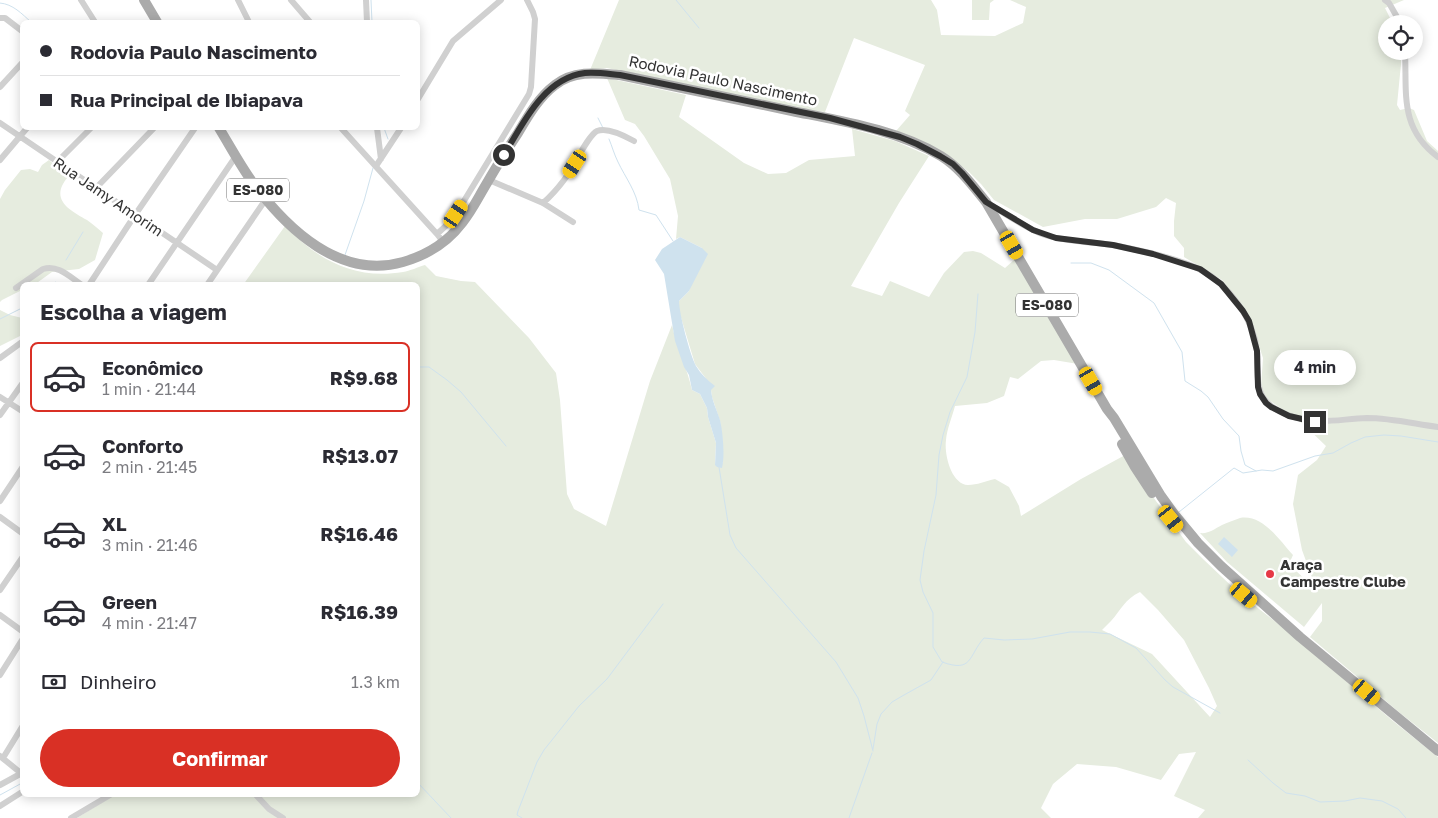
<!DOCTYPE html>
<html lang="pt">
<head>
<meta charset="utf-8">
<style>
	body { margin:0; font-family:"Golos Text",sans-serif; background:#f2f2f3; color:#2b2b33; height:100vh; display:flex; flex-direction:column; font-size:19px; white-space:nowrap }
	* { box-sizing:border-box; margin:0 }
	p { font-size:16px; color:#7c7c81 }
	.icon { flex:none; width:28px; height:28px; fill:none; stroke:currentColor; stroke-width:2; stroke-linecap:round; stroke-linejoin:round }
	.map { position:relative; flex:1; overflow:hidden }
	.drawer { position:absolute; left:20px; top:282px; width:400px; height:515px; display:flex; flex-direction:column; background:#fff; border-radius:8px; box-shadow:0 2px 12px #0003 }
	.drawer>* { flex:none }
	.banner { position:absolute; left:20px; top:20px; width:400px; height:110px; border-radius:8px; box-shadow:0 2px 12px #0003; display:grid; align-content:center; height:110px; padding:0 20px; background:#fff }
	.buttons { position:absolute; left:1378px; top:15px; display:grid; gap:10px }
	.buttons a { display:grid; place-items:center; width:45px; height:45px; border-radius:50%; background:#fff; box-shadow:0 2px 12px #0003; font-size:25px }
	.end { position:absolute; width:22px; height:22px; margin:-11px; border:6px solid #333; background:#fff; box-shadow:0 0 0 2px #fff }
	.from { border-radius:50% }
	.bubble { position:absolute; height:35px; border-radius:18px; background:#fff; box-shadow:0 2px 12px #0003; font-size:16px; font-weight:700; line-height:35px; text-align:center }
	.car { position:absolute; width:15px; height:30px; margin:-15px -8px; border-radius:6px; box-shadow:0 0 4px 1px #0007; background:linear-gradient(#f5c518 24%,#345 0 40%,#f5c518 0 76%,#345 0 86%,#f5c518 0) }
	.banner b { display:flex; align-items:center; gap:18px; height:48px; font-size:19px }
	.banner b+b { border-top:1px solid #e1e1e2 }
	.banner i { width:12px; height:12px; background:#2b2b33 }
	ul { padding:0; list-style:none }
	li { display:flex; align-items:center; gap:15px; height:70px; margin:0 10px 8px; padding:0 10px; border:2px solid transparent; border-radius:8px }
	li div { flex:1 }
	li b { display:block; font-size:19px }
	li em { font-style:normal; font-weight:700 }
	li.active { border-color:#d93025 }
	li>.icon { width:45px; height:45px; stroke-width:1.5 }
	h2 { padding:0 20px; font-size:22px; line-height:60px }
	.pay { display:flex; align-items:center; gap:12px; height:55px; padding:0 20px; font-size:19px }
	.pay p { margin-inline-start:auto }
	.button { display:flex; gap:10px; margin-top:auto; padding:10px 20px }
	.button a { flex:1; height:58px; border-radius:30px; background:#d93025; color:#fff; font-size:20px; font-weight:700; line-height:58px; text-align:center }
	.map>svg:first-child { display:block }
	.green { fill:#e6ecdf; fill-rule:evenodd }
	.water { fill:#cfe2ee }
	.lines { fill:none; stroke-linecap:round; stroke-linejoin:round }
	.stream { stroke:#cfe2ee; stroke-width:1 }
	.street { stroke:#d0d0d0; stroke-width:6 }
	.primary { stroke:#ababab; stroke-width:10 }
	.route { stroke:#333; stroke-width:6 }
	.poi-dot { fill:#e63946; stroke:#fff; stroke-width:2 }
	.labels { text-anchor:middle; stroke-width:5; stroke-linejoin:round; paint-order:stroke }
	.shield { fill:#fff; stroke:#707070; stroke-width:1 }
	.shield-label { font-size:14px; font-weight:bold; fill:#333 }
	.street-label { font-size:15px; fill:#333; stroke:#fff }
	.poi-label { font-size:15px; font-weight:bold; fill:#333; stroke:#fff; text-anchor:start }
</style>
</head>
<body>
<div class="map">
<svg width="1438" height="818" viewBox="0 0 1438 818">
	<rect width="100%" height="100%" fill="#fff"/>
	<path class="green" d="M619 0H931L937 10 941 35 995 36 1023 23 1026 7 1010 0H1404L1385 8 1393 24H1386V51H1401V64L1397 105 1400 110 1409 108 1414 110 1427 141 1438 151V743L1400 713 1310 637 1322 621V603L1304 627 1227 562 1200 533C1209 534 1214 529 1222 525 1227 523 1234 520 1240 518 1263 514 1280 541 1293 555L1289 564 1317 591 1302 550 1293 504 1298 475 1317 460 1326 446 1302 423 1266 398 1261 387 1263 358 1249 315 1222 280 1184 257V248L1174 236V221L1176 203 1166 198 1156 207 1117 219H1085L1043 227 994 200 981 184 969 172 942 151 896 131 910 115 905 111 925 65 854 38 825 112 793 108 607 68 590 70Z
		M972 0H994L990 3 989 20H972Z
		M607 78 686 95 679 117 744 163 768 174 786 173 809 160 855 156 852 129 895 141 929 156 899 203 851 286 882 296 890 281 929 297 944 273 964 252 973 251 981 253 1005 268 1015 259 1078 364 1054 360 1041 361 1018 379 1010 377 1004 396 987 403 955 406C952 417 947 429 946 440 944 454 951 484 968 485 977 485 986 481 995 479L1009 487 1019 506 1021 516 1081 479 1127 454 1145 486 1186 542 1203 559 1241 595 1290 633 1393 721 1438 757V818H1198L1205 810 1174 796 1196 752 1179 754 1161 780 1116 767 1077 764 1053 784 1041 808 1051 818H77L114 795H418V285H243L285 226C318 260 354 280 403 272 410 271 418 267 425 265L436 276 461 281 475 282 529 338 556 373 560 400 567 494 574 509 606 526 650 381 672 325C677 348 687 368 692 390L700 394 707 408 708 417 716 443 715 465 723 463 722 436 720 421 712 397 711 390 707 380 695 364 679 311V301L689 291 702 248 680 237 676 239 678 216 670 179 644 136 635 124 625 120ZM1140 592 1158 610 1184 640 1209 688 1217 706 1210 717 1152 654 1102 630C1105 627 1108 624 1111 621 1121 610 1125 599 1140 592Z
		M49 160 68 177C49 199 69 210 87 220 93 224 98 229 103 233L95 260 79 269 52 272 34 285H22V290L2 300 0 302V199L5 190 21 170 30 169 38 172 42 165Z
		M0 310 10 315 22 318V335L0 346Z"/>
	<path class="water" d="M680 237 702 248 708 254 689 291 679 301C679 313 690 355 696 366 701 374 707 380 715 386L711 390C712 401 717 410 720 420 723 433 725 456 722 468L717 467 715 465 716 443 708 417 707 408 700 394 692 390 689 375 684 367 675 341 664 274 655 260 662 249Z
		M1224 537 1238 550 1232 557 1218 544Z"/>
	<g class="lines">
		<path class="stream" d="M371 0 372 22
			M676 0 699 28
			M0 3C13 4 22 14 31 22
			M598 118 603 128
			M384 128 388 139
			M609 139C612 146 614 154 618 162 625 177 637 192 639 210L656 215 673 241
			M345 255 364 201 373 168
			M66 260 83 232
			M1071 263H1091L1109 270 1154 303 1182 352 1185 381 1201 391 1208 397 1223 419 1239 436 1241 451 1245 465 1256 471
			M52 285 55 282
			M978 294 975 332 967 377 950 412 943 435 939 455 936 495 924 551 920 580 923 592 933 613V647L942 662C973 673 968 656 984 638L1004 640 1032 639 1070 632H1090L1110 634 1136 648 1165 680 1173 687 1220 713
			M0 319 22 308
			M418 367H429L447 380 461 392 506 446
			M719 467 730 535 736 548 836 662 858 698 864 716 873 751
			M1179 512 1234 468 1243 473 1262 470 1273 471 1315 456 1333 453 1351 443 1365 437 1384 435 1401 436 1438 442
			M873 749 877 724 881 714 892 702 904 695 931 680 943 662
			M1248 760 1273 783 1286 793 1305 796 1320 802 1345 801 1360 798 1382 801 1398 809 1406 818
			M418 783 451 818
			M0 795 22 783
			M522 818 517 815 518 811 537 762 544 750 579 706 607 679 663 604
			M849 818 872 753"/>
		<path class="street" d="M81 0 95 22
			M238 0 249 22
			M291 0 310 22
			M366 0 367 22
			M1385 0 1389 3 1401 24
			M0 18H5L22 31
			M1405 51C1407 93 1399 128 1438 157
			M0 87 22 63
			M418 99 453 41 501 0
			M0 123 217 270
			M341 128 437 234 444 243
			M377 128 381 159
			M0 160 27 128
			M57 162 91 128
			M376 166 401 128
			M489 180 543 203 573 222
			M96 188 154 128
			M543 203C551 196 558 188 564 180 572 170 588 135 597 131 607 127 625 136 634 141
			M989 204C1007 215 1025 228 1045 235 1067 242 1091 242 1113 245 1138 250 1178 258 1201 270 1228 284 1254 319 1257 351 1258 356 1257 361 1257 366 1257 393 1262 405 1288 415 1317 426 1338 419 1367 418 1391 418 1415 424 1438 427
			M437 234 450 222 456 214 529 94 531 87 535 19 533 12 527 0
			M89 285 135 215 195 128
			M148 285 236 156
			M207 285 266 199
			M16 288 43 269C58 264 70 277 82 285
			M0 358 22 342
			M0 397 22 411
			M0 415 22 384
			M0 501 22 468
			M0 517 22 533
			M0 590 22 558
			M0 615 22 631
			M0 675 22 640
			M0 756 22 774
			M3 758 22 727
			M0 785 22 773
			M256 795 269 809 283 818
			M0 806 22 792
			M71 818 110 795"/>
		<path class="primary" d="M144 0 157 22
			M219 128C230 146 240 165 253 183 287 229 340 280 403 262 427 255 447 243 462 223 471 212 477 200 484 188 495 169 506 151 518 133 528 116 539 97 555 85 574 70 597 73 620 75 677 87 735 99 792 111 841 121 898 130 941 156 960 168 972 185 986 202L1107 409 1114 418 1161 496 1174 514 1198 543 1221 566 1300 637 1438 751
			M1122 444 1135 467 1152 493"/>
	</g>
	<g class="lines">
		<path class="route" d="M504 155C523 123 544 78 585 73 597 72 609 74 620 75L830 118 900 137 917 144 940 156 953 164 962 173 986 202 1033 230 1056 238 1113 245 1153 254 1200 269 1221 284 1243 311 1249 321 1257 351 1258 387 1260 394 1266 403 1271 407 1289 416 1315 422"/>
	</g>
	<circle class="poi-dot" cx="1270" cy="574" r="5"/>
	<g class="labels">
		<g class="shield">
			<rect x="227" y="178.5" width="62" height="23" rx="4"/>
			<rect x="1016" y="293.5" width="62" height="23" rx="4"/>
		</g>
		<g class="shield-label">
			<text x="258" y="195">ES-080</text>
			<text x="1047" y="310">ES-080</text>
		</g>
		<g class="street-label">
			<text transform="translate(723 81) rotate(12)" y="5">Rodovia Paulo Nascimento</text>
			<text transform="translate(108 197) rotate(34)" y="5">Rua Jamy Amorim</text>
		</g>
		<g class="poi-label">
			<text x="1280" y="570">Araça<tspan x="1280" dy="17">Campestre Clube</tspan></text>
		</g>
	</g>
</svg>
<div class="buttons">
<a><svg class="icon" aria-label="locate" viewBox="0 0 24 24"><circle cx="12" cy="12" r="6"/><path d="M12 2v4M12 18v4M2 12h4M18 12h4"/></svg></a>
</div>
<i class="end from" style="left:504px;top:155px"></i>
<i class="end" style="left:1315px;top:422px"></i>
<div class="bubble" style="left:1274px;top:350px;width:82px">4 min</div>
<i class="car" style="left:575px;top:164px;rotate:213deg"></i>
<i class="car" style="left:456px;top:214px;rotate:34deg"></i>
<i class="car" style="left:1012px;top:245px;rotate:150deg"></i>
<i class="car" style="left:1091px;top:381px;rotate:150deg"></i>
<i class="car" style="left:1171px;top:519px;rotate:141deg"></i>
<i class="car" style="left:1244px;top:595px;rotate:130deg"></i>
<i class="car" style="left:1367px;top:692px;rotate:130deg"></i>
<div class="banner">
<b><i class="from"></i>Rodovia Paulo Nascimento</b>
<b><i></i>Rua Principal de Ibiapava</b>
</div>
<section class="drawer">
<h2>Escolha a viagem</h2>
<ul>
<li class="active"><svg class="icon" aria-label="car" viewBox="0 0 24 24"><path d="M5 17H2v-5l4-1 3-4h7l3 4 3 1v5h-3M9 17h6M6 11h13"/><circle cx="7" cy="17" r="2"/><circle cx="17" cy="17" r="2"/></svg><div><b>Econômico</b><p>1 min · 21:44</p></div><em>R$9.68</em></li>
<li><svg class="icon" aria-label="car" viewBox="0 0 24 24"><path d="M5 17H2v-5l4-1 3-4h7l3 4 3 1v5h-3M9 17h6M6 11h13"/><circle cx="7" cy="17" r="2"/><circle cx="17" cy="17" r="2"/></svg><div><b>Conforto</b><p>2 min · 21:45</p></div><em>R$13.07</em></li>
<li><svg class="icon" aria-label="car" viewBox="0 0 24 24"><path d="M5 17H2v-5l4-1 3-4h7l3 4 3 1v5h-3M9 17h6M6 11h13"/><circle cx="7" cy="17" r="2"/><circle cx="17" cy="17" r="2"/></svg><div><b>XL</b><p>3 min · 21:46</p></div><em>R$16.46</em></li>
<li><svg class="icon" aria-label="car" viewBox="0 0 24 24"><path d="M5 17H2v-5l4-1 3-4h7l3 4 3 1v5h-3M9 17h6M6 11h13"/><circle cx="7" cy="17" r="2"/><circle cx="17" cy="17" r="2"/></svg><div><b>Green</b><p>4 min · 21:47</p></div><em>R$16.39</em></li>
</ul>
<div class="pay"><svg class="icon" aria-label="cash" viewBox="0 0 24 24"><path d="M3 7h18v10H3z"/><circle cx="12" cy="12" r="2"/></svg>Dinheiro<p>1.3 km</p></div>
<div class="button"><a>Confirmar</a></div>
</section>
</div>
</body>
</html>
